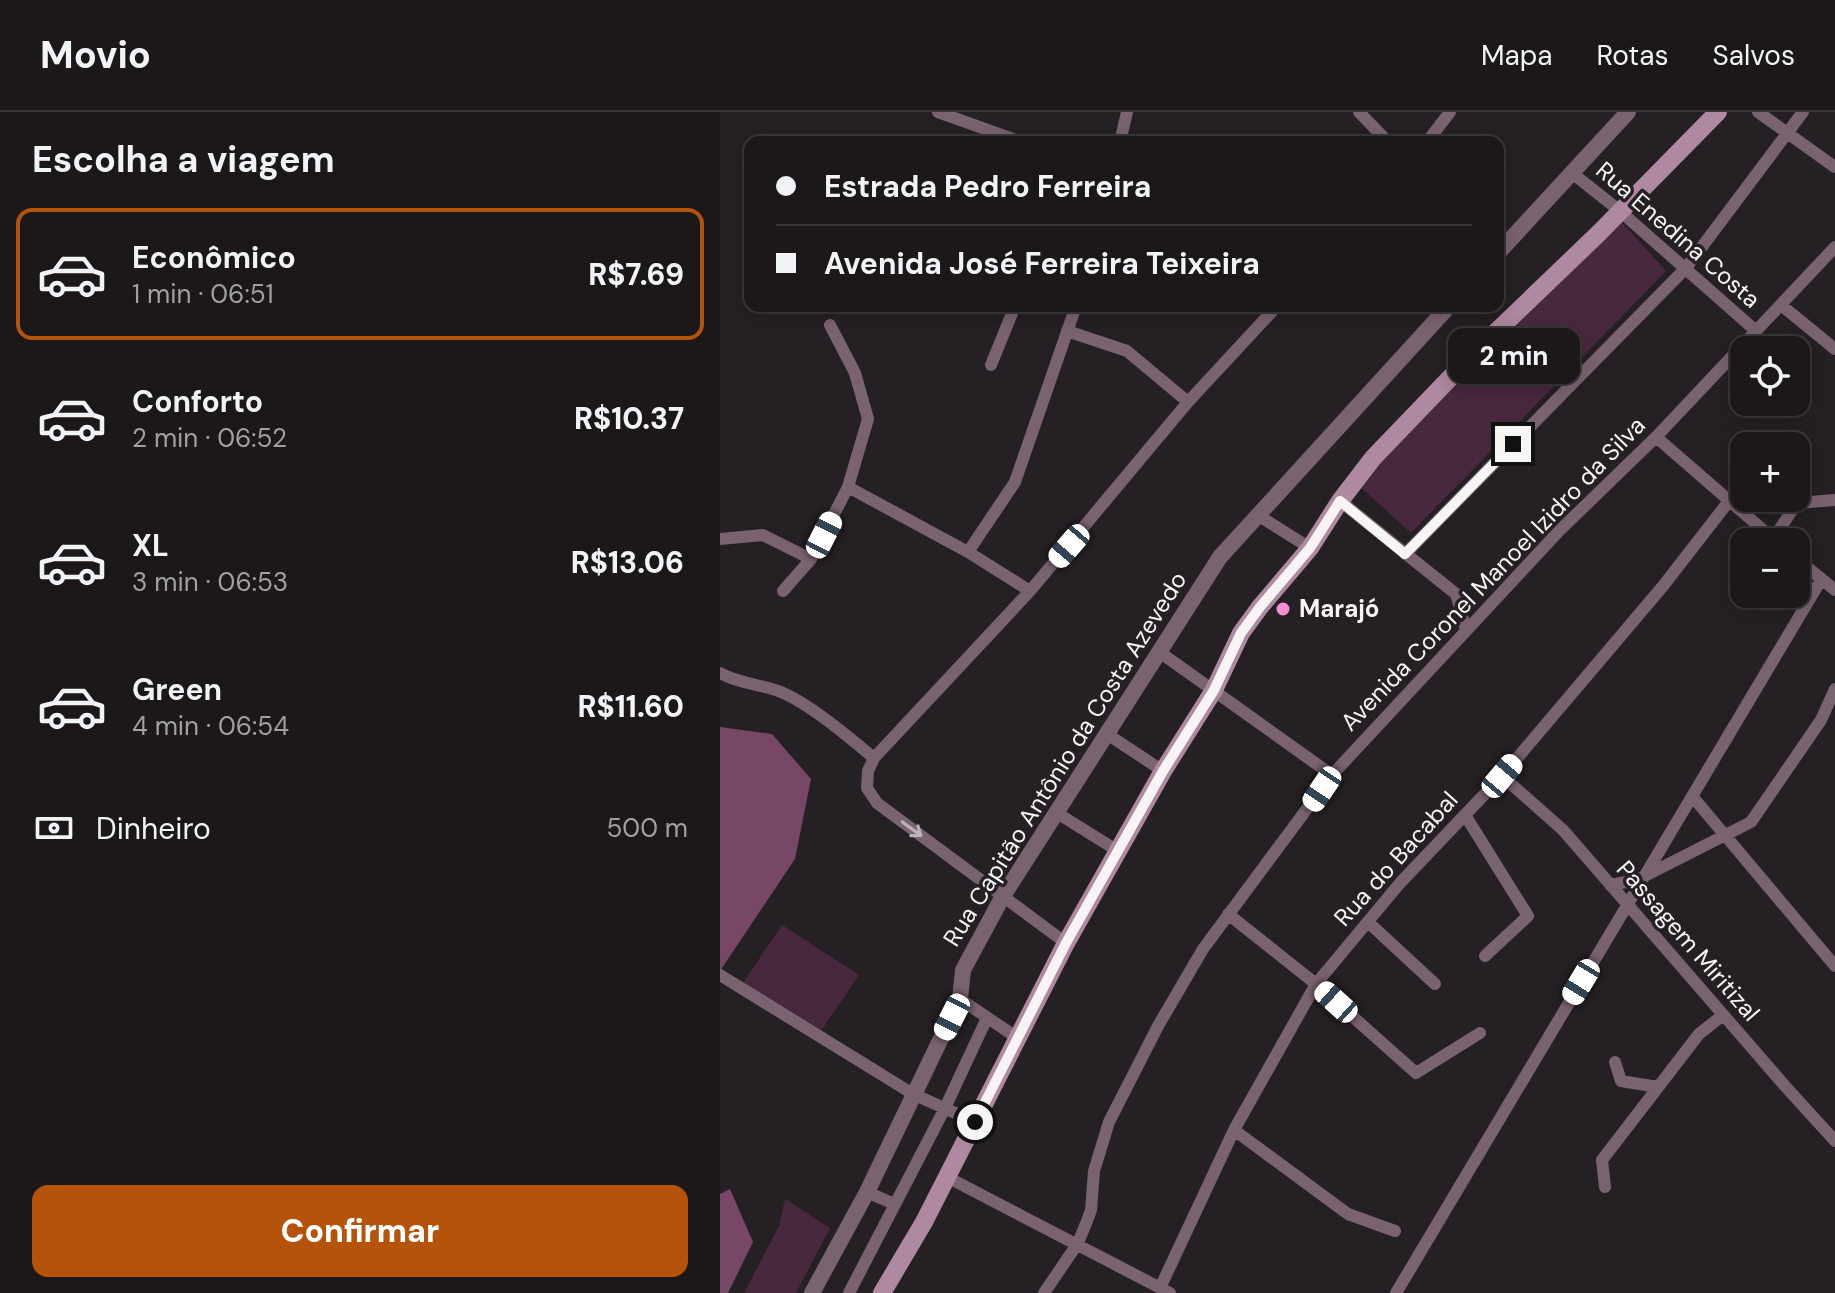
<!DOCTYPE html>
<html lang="pt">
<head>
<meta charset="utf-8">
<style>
	body { margin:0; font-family:"DM Sans",sans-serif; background:#252123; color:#f1f3f6; height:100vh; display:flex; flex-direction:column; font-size:30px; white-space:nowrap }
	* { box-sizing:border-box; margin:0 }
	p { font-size:26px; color:#a0a0a2 }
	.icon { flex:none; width:44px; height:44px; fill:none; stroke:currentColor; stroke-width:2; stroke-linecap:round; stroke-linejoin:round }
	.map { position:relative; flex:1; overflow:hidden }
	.drawer { display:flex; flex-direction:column; background:#1c181a; width:720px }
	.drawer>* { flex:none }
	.hud { position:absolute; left:24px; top:24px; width:760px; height:176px; border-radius:16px; box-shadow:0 4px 20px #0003,0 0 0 2px #3a3739; display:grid; align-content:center; height:176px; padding:0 32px; background:#1c181a }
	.fabs { position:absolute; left:1010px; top:224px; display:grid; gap:16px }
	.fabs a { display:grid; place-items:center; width:80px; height:80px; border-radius:16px; background:#1c181a; box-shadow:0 4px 20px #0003,0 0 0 2px #3a3739; font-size:40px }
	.end { position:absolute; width:36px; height:36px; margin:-18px; border:10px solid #f7f4f6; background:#111; box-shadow:0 0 0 4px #111 }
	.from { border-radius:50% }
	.bubble { position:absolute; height:56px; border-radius:16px; background:#1c181a; box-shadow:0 4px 20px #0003,0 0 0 2px #3a3739; font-size:26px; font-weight:800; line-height:56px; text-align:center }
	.car { position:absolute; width:24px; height:48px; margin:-24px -12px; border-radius:10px; box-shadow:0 0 6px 2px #0007; background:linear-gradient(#fff 24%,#345 0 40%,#fff 0 76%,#345 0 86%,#fff 0) }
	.hud b { display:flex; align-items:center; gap:28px; height:76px; font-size:30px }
	.hud b+b { border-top:2px solid #3a3739 }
	.hud i { width:20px; height:20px; background:#f1f3f6 }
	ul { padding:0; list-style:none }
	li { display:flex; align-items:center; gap:24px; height:132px; margin:0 16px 12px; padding:0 16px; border:4px solid transparent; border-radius:16px }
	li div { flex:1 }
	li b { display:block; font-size:30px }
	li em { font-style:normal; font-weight:800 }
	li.selected { border-color:#b45309 }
	li>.icon { width:72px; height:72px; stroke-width:1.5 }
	h2 { padding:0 32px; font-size:36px; line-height:96px }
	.pay { display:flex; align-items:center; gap:20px; height:88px; padding:0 32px; font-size:30px }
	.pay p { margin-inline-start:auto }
	.cta { display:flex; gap:16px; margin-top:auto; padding:16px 32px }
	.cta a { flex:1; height:92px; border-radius:16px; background:#b45309; color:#fff; font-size:32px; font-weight:800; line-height:92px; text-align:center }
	header { display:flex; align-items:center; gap:48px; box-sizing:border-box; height:112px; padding:0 40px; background:#1c181a; border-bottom:2px solid #3a3739 }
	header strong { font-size:38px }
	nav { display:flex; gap:44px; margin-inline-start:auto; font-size:28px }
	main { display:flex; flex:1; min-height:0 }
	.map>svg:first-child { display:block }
	.green { fill:#48283d }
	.forest { fill:#784767 }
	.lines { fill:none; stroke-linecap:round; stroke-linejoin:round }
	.minor { stroke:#7a6371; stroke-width:12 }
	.tertiary { stroke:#7a6371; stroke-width:16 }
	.secondary { stroke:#ae899f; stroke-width:18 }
	.oneway { stroke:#bfb3ba }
	.route { stroke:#f7f4f6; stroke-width:10 }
	.poi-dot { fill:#f591d2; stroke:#252023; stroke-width:3 }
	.labels { text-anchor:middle; stroke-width:7; stroke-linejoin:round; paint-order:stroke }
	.street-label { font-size:24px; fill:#f7f4f6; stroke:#252023 }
	.poi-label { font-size:24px; font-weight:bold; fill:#f7f4f6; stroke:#252023; text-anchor:start }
</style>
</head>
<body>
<header>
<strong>Movio</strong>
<nav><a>Mapa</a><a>Rotas</a><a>Salvos</a></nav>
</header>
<main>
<section class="drawer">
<h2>Escolha a viagem</h2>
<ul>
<li class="selected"><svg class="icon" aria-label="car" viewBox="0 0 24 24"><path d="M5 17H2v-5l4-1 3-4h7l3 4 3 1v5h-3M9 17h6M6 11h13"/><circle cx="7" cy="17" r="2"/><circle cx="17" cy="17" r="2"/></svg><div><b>Econômico</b><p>1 min · 06:51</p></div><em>R$7.69</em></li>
<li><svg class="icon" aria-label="car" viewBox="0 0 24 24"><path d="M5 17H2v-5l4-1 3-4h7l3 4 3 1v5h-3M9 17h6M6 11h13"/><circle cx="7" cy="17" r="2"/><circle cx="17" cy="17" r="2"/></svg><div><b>Conforto</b><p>2 min · 06:52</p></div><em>R$10.37</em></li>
<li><svg class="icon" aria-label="car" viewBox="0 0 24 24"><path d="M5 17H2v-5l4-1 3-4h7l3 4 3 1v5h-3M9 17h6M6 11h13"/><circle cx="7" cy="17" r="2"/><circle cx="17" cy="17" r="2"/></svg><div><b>XL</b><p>3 min · 06:53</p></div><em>R$13.06</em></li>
<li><svg class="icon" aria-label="car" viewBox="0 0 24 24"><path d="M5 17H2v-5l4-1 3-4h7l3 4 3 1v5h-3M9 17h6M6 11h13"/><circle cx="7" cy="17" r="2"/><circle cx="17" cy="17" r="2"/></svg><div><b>Green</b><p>4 min · 06:54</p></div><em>R$11.60</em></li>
</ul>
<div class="pay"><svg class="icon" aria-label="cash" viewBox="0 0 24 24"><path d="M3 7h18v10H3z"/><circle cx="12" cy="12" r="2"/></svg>Dinheiro<p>500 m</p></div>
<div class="cta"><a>Confirmar</a></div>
</section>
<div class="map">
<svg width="1115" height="1181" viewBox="0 0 1115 1181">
	<rect width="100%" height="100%" fill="#252023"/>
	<path class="green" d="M896 104 946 159 691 421 636 371Z
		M62 813 139 863 99 922 23 871Z
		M65 1087 110 1116 76 1181H24L59 1114Z"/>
	<path class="forest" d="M0 615 52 622 91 667 75 747 0 859Z
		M10 1077 33 1130 8 1181H0V1082Z"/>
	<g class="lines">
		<path class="minor" d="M218 0 301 30
			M639 0 668 30
			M1038 0 1115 55
			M400 30 407 0
			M707 30 730 0
			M852 61 900 99 1036 219
			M1061 193 1115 237
			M347 219 407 239 468 290
			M271 253 295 194
			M936 325 1057 430
			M128 375 248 440 310 479
			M620 389 736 482 746 518
			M539 404 590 436
			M0 427 43 423 91 447
			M1053 427 1077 391 1115 388
			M248 440 295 370 356 194
			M685 442 966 156 1083 0
			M1076 446 1115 478
			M63 479 91 447 128 375 148 307 135 261 110 213
			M438 539 612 663
			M0 561C19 572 41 572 61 580 90 592 130 626 154 646
			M387 622 443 659
			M782 664 843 718 1065 974 1115 1029
			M972 684 1115 854
			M337 701 398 739
			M745 703 808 804 765 844
			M890 773 917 768 1031 710 1101 608 1115 577
			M508 802 596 872 696 961 760 921
			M648 810 715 872
			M346 831 157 691 147 676 148 659 154 646 310 479 468 290 557 194
			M0 863 193 982 255 1010
			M240 887 296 925
			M895 950 901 969 938 975
			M514 1018 628 1102 675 1119
			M227 1065 450 1181
			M885 1075 882 1048 979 922 1003 903
			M147 1080 174 1092
			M440 1176 514 1018 596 872 680 771 782 664 943 474 1009 389
			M129 1181 225 996 267 906
			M324 1181 358 1131 367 1109 371 1098 374 1059 389 1010 438 914 483 837 612 663 839 419 936 325 1115 135
			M676 1181 1101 468"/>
		<path class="tertiary" d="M778 141 908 0
			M92 1181 147 1080 240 887 243 858 283 784 500 445 729 194"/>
		<path class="secondary" d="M162 1181 204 1110 346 831 443 659 494 578 521 521 540 495 590 436 620 389 653 346 752 243 879 121 998 0"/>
	</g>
	<defs><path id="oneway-shaft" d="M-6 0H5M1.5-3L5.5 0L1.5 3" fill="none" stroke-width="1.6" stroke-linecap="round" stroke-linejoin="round" transform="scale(2)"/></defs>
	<use class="oneway" href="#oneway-shaft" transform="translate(192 717) rotate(36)"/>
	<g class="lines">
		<path class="route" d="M255 1010 346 831 443 659 494 578 521 521 540 495 590 436 620 389 685 442 793 332"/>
	</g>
	<circle class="poi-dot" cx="563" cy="497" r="8"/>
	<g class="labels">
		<g class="street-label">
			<text transform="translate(958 123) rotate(41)" y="8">Rua Enedina Costa</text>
			<text transform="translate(773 462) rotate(-46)" y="8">Avenida Coronel Manoel Izidro da Silva</text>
			<text transform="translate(345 647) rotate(-58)" y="8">Rua Capitão Antônio da Costa Azevedo</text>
			<text transform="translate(676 747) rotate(-48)" y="8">Rua do Bacabal</text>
			<text transform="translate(968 829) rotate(49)" y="8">Passagem Miritizal</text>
		</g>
		<g class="poi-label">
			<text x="579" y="505">Marajó</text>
		</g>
	</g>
</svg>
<div class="fabs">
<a><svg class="icon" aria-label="locate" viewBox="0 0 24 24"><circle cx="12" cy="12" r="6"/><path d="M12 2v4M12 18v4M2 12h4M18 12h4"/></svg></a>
<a>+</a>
<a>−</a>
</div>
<i class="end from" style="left:255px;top:1010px"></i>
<i class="end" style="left:793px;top:332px"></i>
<div class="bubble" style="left:728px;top:216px;width:132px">2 min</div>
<i class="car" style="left:104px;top:423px;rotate:27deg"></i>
<i class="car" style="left:349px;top:434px;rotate:221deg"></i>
<i class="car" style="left:782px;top:664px;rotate:40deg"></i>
<i class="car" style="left:602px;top:677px;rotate:214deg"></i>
<i class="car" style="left:861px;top:870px;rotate:211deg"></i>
<i class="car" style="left:616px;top:890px;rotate:312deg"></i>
<i class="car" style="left:232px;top:905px;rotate:207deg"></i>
<div class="hud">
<b><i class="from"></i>Estrada Pedro Ferreira</b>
<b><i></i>Avenida José Ferreira Teixeira</b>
</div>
</div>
</main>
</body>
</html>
